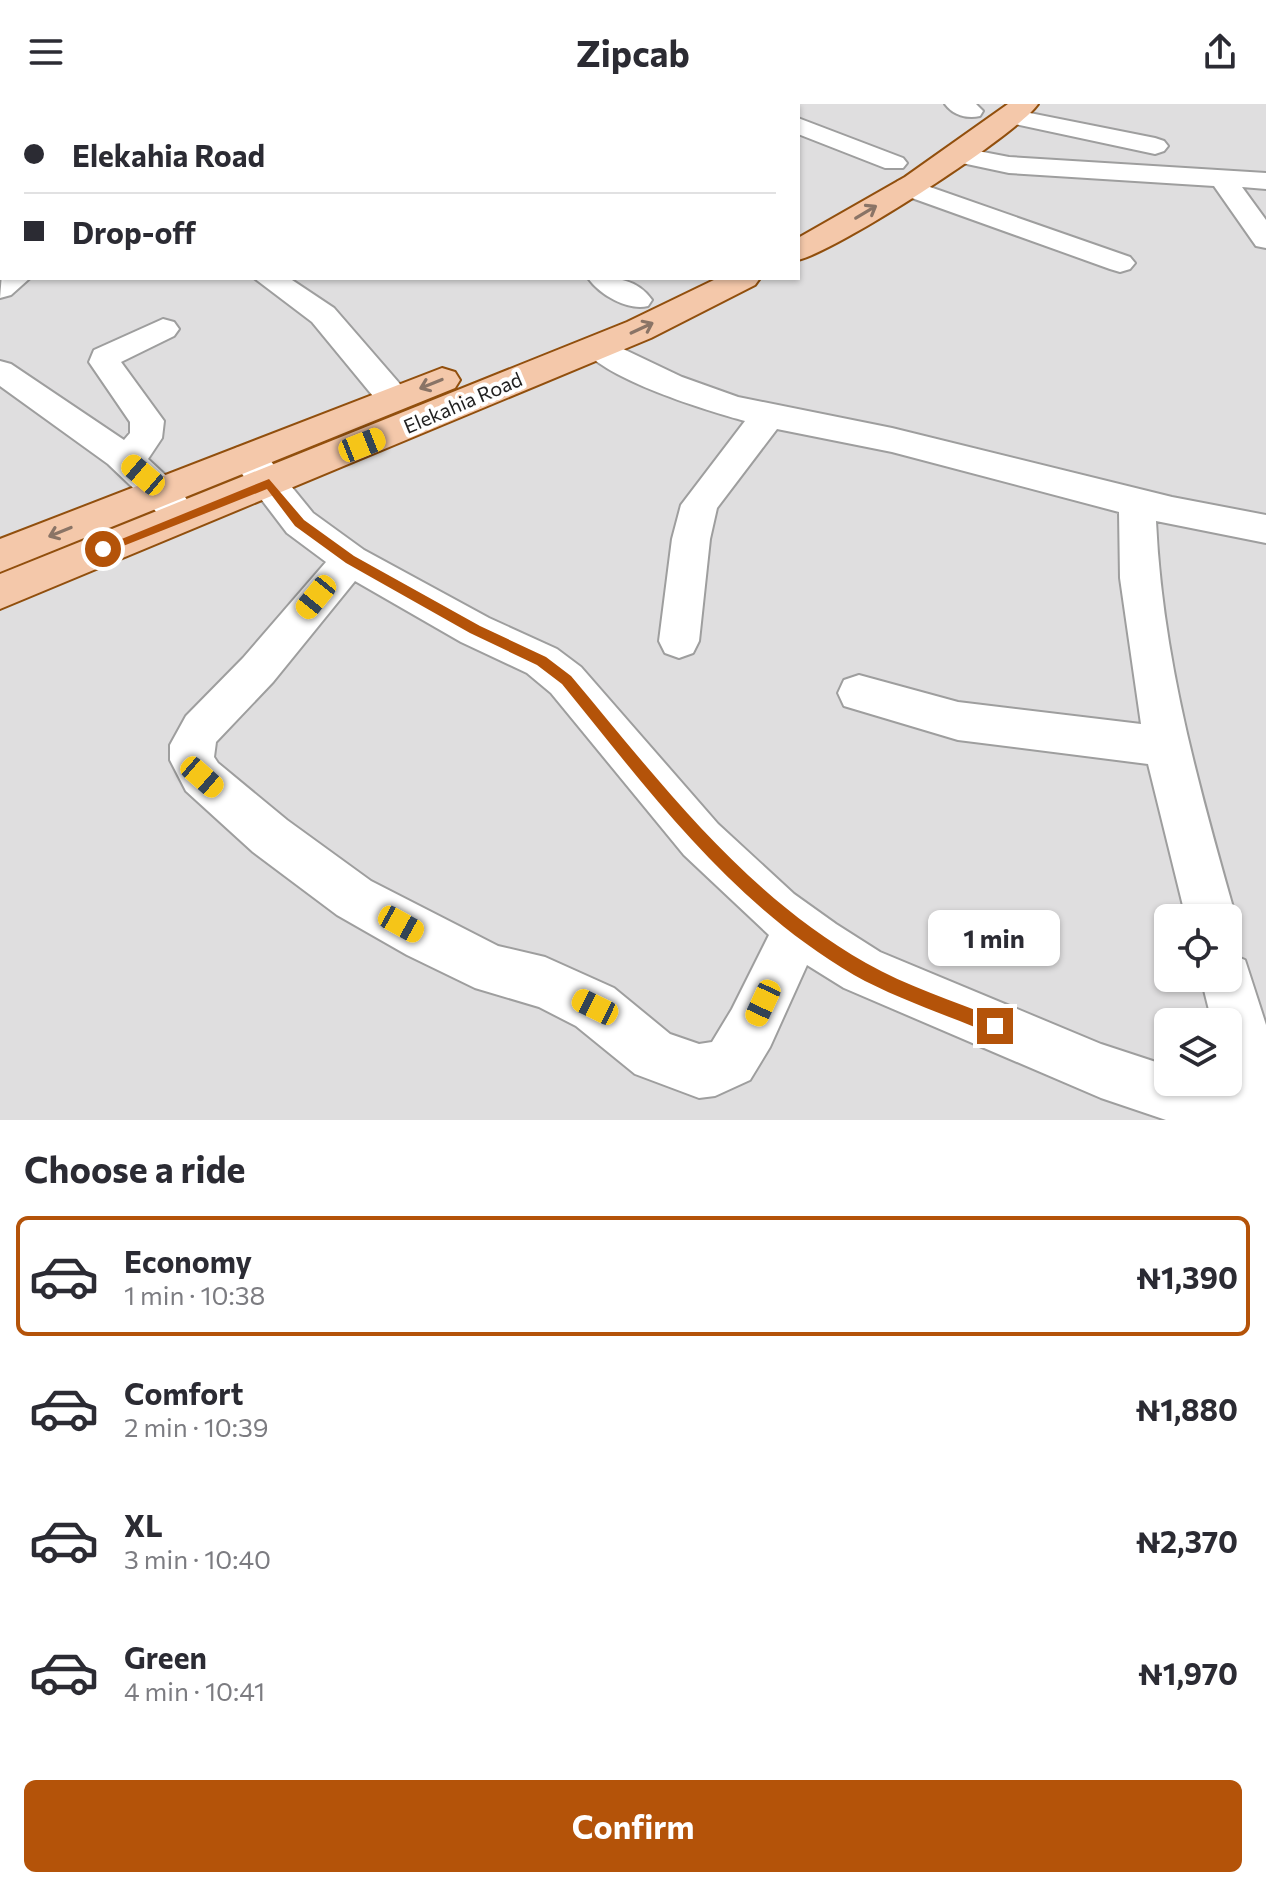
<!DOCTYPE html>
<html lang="en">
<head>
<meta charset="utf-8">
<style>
	body { margin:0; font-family:Commissioner,sans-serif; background:#f7f7f7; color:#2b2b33; height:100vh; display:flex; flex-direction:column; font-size:30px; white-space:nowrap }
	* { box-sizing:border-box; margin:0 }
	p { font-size:26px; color:#7c7c81 }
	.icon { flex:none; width:44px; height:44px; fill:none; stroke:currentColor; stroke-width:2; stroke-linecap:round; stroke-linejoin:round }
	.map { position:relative; height:1016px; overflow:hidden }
	.drawer { display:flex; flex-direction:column; background:#fff; flex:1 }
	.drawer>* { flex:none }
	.hud { position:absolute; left:0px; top:0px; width:800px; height:176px; box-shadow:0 2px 6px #0004; display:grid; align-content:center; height:176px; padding:0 24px; background:#fff }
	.fabs { position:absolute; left:1154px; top:800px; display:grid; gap:16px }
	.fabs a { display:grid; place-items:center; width:88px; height:88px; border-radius:12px; background:#fff; box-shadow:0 2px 6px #0004; font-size:40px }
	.end { position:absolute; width:36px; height:36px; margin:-18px; border:10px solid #b45309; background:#fff; box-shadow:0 0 0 4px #fff }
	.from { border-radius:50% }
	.bubble { position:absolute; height:56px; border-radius:12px; background:#fff; box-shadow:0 2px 6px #0004; font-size:26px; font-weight:700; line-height:56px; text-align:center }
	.car { position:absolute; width:24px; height:48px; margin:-24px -12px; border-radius:10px; box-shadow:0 0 6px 2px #0007; background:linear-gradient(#f5c518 24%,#345 0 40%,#f5c518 0 76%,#345 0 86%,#f5c518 0) }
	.hud b { display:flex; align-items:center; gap:28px; height:76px; font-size:30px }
	.hud b+b { border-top:2px solid #e1e1e2 }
	.hud i { width:20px; height:20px; background:#2b2b33 }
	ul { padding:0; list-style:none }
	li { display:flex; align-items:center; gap:24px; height:120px; margin:0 16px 12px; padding:0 8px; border:4px solid transparent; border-radius:12px }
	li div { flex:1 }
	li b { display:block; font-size:30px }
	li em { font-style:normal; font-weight:700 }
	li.active { border-color:#b45309 }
	li>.icon { width:72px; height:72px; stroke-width:1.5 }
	h2 { padding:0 24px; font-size:36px; line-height:96px }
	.button { display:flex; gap:16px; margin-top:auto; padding:16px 24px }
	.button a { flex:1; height:92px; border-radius:12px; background:#b45309; color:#fff; font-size:32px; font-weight:700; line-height:92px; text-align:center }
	header { display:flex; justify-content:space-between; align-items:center; height:104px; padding:0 24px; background:#fff; font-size:36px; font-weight:700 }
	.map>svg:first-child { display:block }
	.residential { fill:#dfdedf; fill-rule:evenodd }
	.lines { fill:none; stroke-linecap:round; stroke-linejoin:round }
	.minor-casing { stroke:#9e9e9e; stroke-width:4 }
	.major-casing { stroke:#914f0d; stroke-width:4 }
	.minor { fill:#fff; fill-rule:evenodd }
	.major { fill:#f4c8aa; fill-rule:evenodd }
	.oneway { stroke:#8a7466 }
	.route { fill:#b45309 }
	.labels { text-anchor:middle; stroke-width:8; stroke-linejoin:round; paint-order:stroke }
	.street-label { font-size:20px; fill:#212121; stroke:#fff }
</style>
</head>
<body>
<header><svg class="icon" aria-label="menu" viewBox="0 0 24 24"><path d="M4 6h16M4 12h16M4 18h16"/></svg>Zipcab<svg class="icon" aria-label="share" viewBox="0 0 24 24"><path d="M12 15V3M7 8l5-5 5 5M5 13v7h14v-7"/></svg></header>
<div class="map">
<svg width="1266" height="1016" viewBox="0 0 1266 1016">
	<rect width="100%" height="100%" fill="#f1ede9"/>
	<path class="residential" d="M0 0H1266V1016H0ZM2 2H798V174H2ZM1168 814H1228V874H1168ZM1168 918H1228V978H1168Z"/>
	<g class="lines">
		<g class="minor-casing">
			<path id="minor" d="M207 0H236L237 2H208Z
				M266 0H293L265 2Z
				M680 0H705L679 2Z
				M718 0H748L749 2H719Z
				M945 0H976L983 7 980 12C967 15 953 11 945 0Z
				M1010 5 1155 34 1164 37 1168 42 1164 47 1155 50 1001 17 998 12 1001 7Z
				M798 14 903 54 907 59 903 64H885L798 30Z
				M957 43 1009 53 1266 69V85L1242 83 1266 116V144L1256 142 1214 82 1009 69 948 56 944 51 948 46Z
				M907 75 1130 153 1135 159 1130 165 1120 168 1110 165 898 89 894 83 898 77Z
				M2 170V174H30L11 191 0 194Z
				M254 174H289L334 204 406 287 411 295 406 303 394 306 382 303 312 218Z
				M588 174C613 174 636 173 652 196L648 202C628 207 600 191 588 174Z
				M163 215 174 218 179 225 174 232 121 258 164 317 162 334 148 355 176 381 200 413 194 423 181 427 168 423 150 400 108 360 0 282V257L11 260 124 336 130 329V318L89 258 94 246Z
				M598 233 682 273 738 293 892 324 1172 393 1266 411V439L1156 417C1162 553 1199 684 1236 814L1229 831 1228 814H1186L1148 660 958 636 844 602 838 589 844 576 859 571 958 598 1141 620 1120 474 1119 408 892 348 777 325 717 404 710 435 699 537 693 549 679 554 665 549 659 537 672 435 681 401 745 317C708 307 603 275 582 243L587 236Z
				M248 341 260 344 313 409 364 446 489 514 557 545 581 563 718 720 794 790 836 820 880 848 1101 940 1168 962V978H1218L1228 981V918H1212L1201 874H1228V849L1245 856 1266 921V1016H1166L1101 994 844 884 807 861 770 943 750 976 715 992 699 994 635 970 576 922 539 903 475 884 407 851 337 811 253 748 186 687 170 656V641L186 612 243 554 326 458 287 429 236 362 230 353 236 344ZM355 477 461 538 527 569 551 589 684 751 769 831 732 905 712 938 699 940 670 930 614 884 545 853 498 842 371 777 287 716 218 659 214 653 216 638 273 578Z"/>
		</g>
		<g class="major-casing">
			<path id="major" d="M1008 0H1038C1016 32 837 147 798 156V134L905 73Z
				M718 174H760L755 181 651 234 0 505V470L627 218Z
				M442 264 455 268 460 276 455 284 0 468V435Z"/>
		</g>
		<use href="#minor" class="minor"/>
		<use href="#major" class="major"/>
	</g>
	<defs><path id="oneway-shaft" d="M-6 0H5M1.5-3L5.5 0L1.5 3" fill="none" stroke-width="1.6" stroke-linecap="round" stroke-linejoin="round" transform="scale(2)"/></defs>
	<g class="oneway">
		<use href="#oneway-shaft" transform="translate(866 108) rotate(-31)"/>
		<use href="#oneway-shaft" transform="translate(642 224) rotate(-25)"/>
		<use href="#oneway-shaft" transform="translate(431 280) rotate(158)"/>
		<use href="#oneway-shaft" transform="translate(60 428) rotate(158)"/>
	</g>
	<path class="route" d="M269 375 304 416 354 452 480 522 546 553 571 572C661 679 743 789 866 859 908 883 957 898 1001 916L1003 922 1001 928 995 931C951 913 895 894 854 871 731 799 650 688 562 580L537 561 470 529 346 459 295 422 267 385 108 448H99L97 445Z"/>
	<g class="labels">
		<g class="street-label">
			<text transform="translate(463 299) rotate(-23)" y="7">Elekahia Road</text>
		</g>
	</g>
</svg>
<div class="fabs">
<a><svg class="icon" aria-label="locate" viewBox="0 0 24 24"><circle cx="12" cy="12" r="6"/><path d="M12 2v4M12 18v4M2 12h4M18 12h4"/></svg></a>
<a><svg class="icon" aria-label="layers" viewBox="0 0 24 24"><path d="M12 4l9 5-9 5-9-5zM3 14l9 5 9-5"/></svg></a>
</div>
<i class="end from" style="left:103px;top:445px"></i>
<i class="end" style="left:995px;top:922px"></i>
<div class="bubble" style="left:928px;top:806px;width:132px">1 min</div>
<i class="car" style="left:362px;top:341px;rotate:68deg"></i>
<i class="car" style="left:143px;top:371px;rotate:310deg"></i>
<i class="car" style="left:316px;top:493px;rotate:219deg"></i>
<i class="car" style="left:202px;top:673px;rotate:131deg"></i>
<i class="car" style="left:401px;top:820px;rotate:119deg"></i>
<i class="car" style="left:763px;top:899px;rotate:205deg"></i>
<i class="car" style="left:595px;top:903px;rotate:296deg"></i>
<div class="hud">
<b><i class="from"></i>Elekahia Road</b>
<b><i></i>Drop-off</b>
</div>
</div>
<section class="drawer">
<h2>Choose a ride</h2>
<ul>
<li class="active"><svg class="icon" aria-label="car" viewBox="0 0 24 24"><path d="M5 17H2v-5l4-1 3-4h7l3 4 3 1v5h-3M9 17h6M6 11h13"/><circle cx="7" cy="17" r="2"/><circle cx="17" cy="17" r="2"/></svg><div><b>Economy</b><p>1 min · 10:38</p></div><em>₦1,390</em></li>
<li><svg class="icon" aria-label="car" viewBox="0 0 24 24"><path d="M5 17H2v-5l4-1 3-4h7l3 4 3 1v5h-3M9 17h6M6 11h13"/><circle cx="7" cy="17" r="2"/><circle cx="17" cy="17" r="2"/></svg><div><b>Comfort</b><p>2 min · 10:39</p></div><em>₦1,880</em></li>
<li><svg class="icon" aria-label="car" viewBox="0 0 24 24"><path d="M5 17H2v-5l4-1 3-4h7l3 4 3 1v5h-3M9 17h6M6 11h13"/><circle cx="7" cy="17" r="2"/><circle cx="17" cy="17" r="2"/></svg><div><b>XL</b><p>3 min · 10:40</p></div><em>₦2,370</em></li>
<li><svg class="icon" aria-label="car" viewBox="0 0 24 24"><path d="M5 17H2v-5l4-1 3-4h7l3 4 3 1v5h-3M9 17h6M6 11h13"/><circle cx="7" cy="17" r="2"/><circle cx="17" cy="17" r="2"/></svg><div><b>Green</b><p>4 min · 10:41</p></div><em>₦1,970</em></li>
</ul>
<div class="button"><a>Confirm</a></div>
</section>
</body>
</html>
